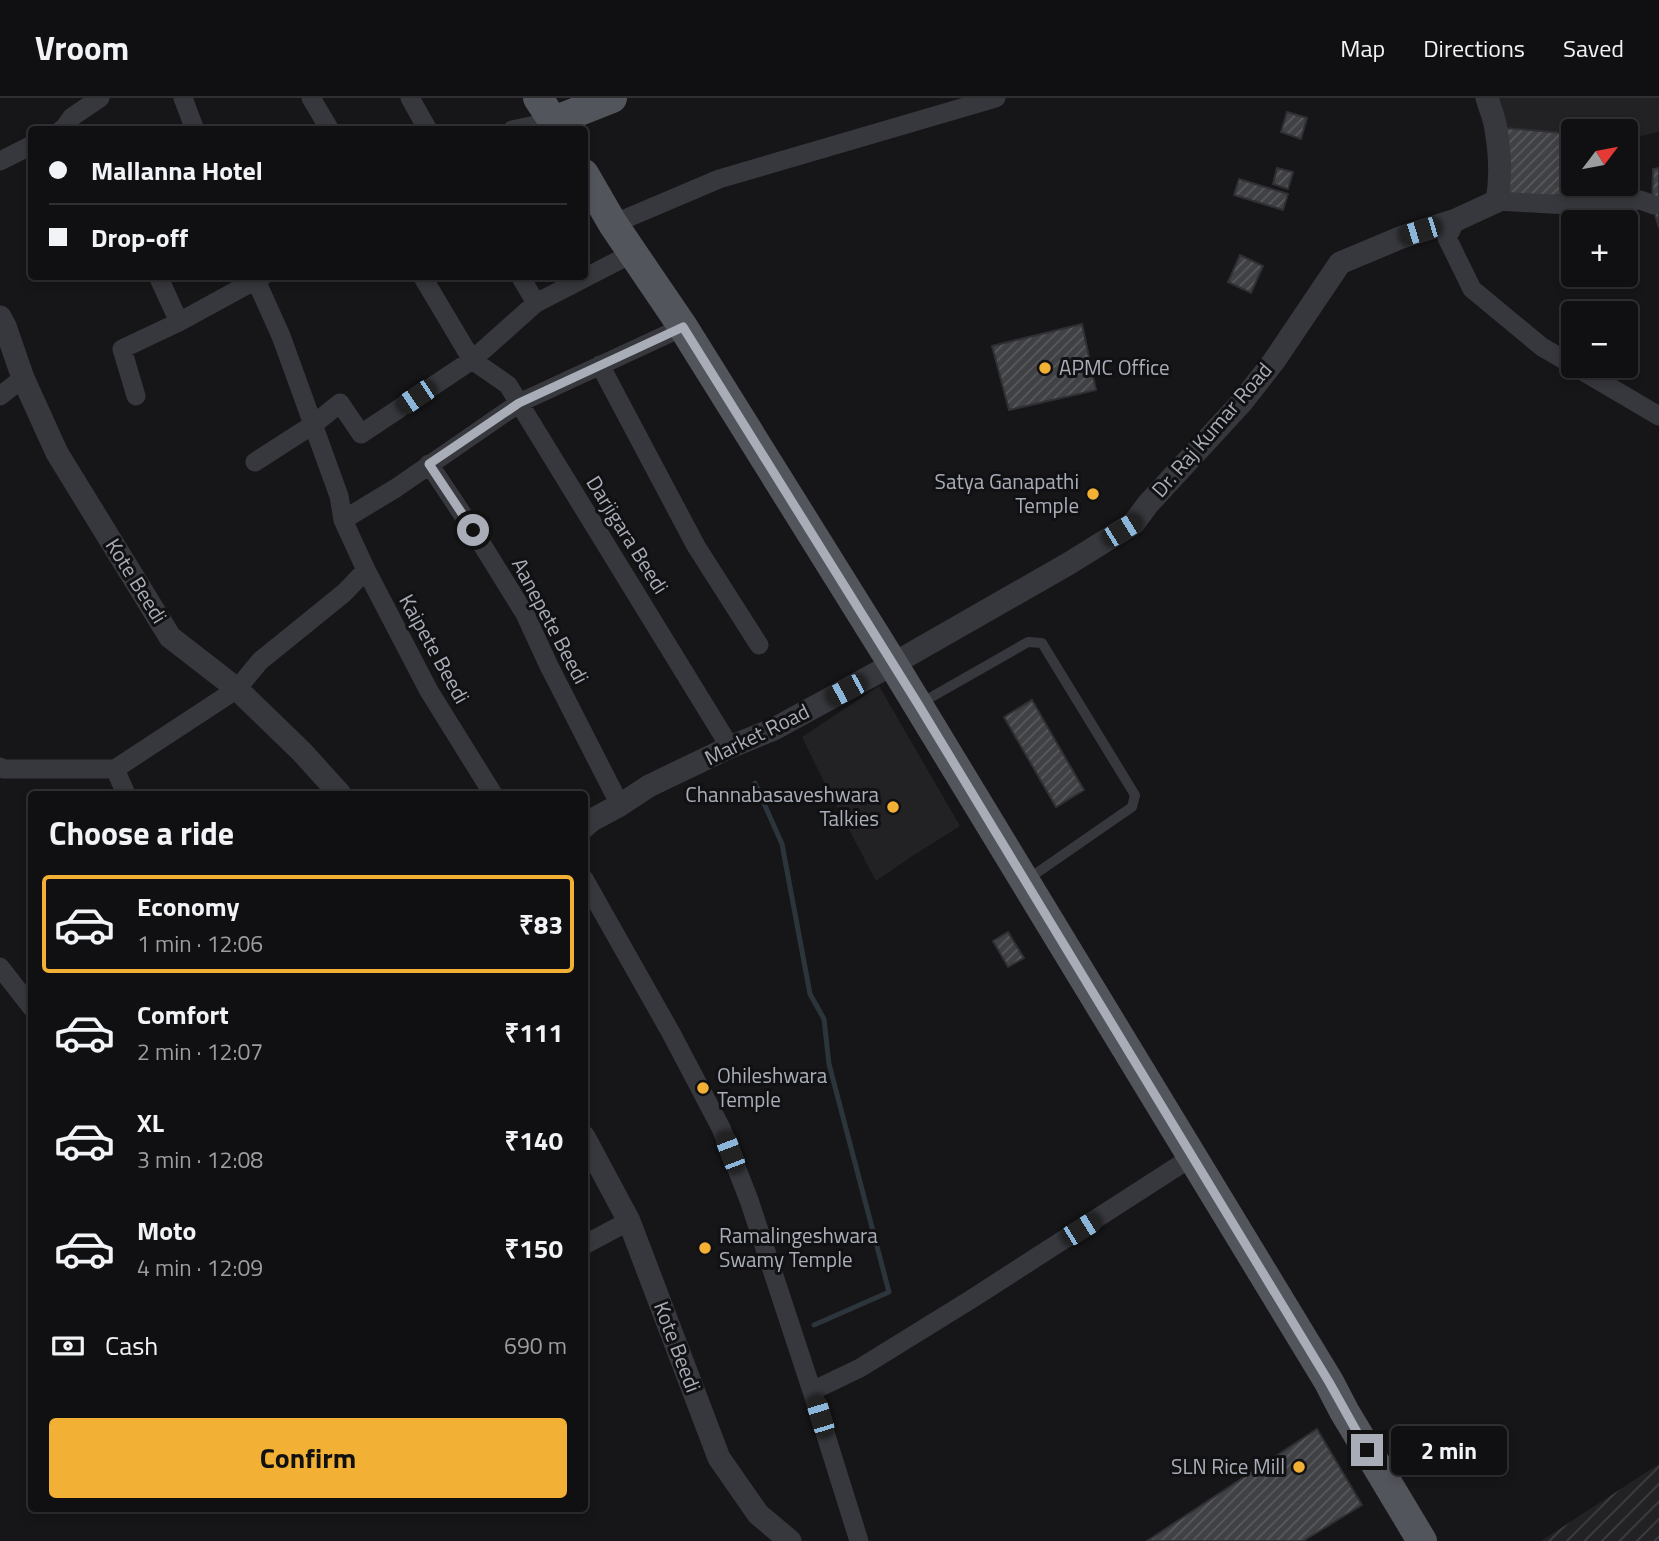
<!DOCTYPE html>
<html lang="en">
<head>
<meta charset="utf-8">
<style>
	body { margin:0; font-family:"Titillium Web",sans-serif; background:#19191b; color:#f1f3f6; height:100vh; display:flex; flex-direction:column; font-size:26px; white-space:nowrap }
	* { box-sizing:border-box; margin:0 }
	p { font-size:23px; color:#9c9d9f }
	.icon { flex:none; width:38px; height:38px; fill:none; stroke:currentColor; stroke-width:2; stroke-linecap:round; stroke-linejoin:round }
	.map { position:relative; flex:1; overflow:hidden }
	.drawer { position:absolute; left:28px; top:693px; width:560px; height:721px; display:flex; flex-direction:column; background:#101012; border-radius:7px; box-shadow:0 4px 10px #0003,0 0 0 2px #303032 }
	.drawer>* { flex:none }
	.banner { position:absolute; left:28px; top:28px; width:560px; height:154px; border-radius:7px; box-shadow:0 4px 10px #0003,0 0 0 2px #303032; display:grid; align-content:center; height:154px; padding:0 21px; background:#101012 }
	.needle { width:46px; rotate:58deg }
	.fabs { position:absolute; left:1561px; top:21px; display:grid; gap:14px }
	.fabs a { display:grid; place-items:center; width:77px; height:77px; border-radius:7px; background:#101012; box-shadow:0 4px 10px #0003,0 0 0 2px #303032; font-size:35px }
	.end { position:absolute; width:32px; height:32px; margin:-16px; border:9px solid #a8adb8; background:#111; box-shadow:0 0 0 4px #111 }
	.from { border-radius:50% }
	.bubble { position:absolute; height:49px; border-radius:7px; background:#101012; box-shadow:0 4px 10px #0003,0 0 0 2px #303032; font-size:23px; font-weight:700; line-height:49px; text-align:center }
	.car { position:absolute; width:21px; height:42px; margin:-21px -10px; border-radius:9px; box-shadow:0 0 5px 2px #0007; background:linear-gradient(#222 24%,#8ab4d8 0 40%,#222 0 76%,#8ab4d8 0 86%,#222 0) }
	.banner b { display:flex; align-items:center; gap:24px; height:66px; font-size:26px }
	.banner b+b { border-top:2px solid #303032 }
	.banner i { width:18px; height:18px; background:#f1f3f6 }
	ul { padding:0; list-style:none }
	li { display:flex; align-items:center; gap:21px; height:98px; margin:0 14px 10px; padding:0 7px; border:4px solid transparent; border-radius:7px }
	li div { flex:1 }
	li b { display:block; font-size:26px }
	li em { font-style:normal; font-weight:700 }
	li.current { border-color:#f2b134 }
	li>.icon { width:63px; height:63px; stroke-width:1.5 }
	h2 { padding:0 21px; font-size:32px; line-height:84px }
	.pay { display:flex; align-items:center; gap:18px; height:77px; padding:0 21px; font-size:26px }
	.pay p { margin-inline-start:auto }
	.action { display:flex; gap:14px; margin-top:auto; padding:14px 21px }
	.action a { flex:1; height:80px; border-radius:7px; background:#f2b134; color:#111; font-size:28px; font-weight:700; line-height:80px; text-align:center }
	header { display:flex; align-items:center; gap:42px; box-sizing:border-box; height:98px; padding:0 35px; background:#101012; border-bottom:2px solid #303032 }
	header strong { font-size:33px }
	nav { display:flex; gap:38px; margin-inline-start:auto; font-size:24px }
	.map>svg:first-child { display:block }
	.built { fill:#222225 }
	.industrial { fill:url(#industrial-furrows) }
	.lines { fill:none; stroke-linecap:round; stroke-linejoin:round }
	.stream { stroke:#2c353c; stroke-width:5 }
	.building { fill:url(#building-hatch); stroke:#303034; stroke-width:2 }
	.service { stroke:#37383d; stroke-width:10 }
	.minor { stroke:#37383d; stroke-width:19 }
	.tertiary { stroke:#37383d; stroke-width:23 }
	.primary { stroke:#53555c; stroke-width:30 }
	.route { stroke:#a8adb8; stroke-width:9 }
	.poi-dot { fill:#f2b134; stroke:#111113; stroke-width:2.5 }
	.labels { text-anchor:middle; stroke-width:6; stroke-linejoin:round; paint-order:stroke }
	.poi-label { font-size:21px; fill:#a8adb8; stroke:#111113; text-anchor:start }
	.street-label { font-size:21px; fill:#a8adb8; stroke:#111113 }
</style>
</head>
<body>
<header>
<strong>Vroom</strong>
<nav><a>Map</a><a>Directions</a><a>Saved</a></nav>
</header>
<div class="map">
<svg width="1659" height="1443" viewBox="0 0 1659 1443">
	<defs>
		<pattern id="industrial-furrows" width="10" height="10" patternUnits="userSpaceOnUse" patternTransform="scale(1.75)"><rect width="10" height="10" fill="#222225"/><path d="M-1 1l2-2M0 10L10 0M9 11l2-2" fill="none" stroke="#3f3f43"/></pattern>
		<pattern id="building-hatch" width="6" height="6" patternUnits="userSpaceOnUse" patternTransform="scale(1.75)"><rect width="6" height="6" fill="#404145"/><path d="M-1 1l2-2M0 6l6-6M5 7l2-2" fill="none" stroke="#595a5e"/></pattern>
	</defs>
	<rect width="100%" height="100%" fill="#161618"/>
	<path class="built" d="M1491 0H1659V34L1632 40H1626V33H1573V36L1496 29Z
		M879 588 960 728 911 759 876 783 827 690 802 639Z"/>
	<path class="industrial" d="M1659 1366V1443H1541Z"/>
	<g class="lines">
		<path class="stream" d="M755 685 782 746 810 896 824 921 829 966 889 1194 814 1227"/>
	</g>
	<path class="building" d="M1287 14 1307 20 1301 41 1281 34Z
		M1496 29 1573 36V86H1626V40H1632L1633 95 1510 99Z
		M1277 70 1293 74 1288 91 1273 86Z
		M1659 70V130L1652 107 1653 71Z
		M1239 81 1288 96 1283 112 1234 97Z
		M1240 157 1263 168 1251 195 1228 184Z
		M1082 226 1096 292 1009 312 992 248Z
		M1032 602 1084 692 1056 709 1004 619Z
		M1008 834 1024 860 1008 869 993 843Z
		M1317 1331 1362 1407 1303 1443H1147Z"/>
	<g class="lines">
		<path class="service" d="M921 605 1028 544 1042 545 1135 697 1132 709 1028 781"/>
		<path class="minor" d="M183 0 195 32
			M311 0 330 32
			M410 0 428 32
			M61 32 65 29 72 19 100 0
			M512 32 554 23
			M0 63 32 47
			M1497 103 1585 108 1640 102 1654 107
			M1456 122 1447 140 1472 191 1542 249 1573 267
			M613 126 719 81 996 0
			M633 155 536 205 472 262 508 287 730 649
			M158 178 179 224
			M254 178 281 238 339 398 343 422 366 472 429 593 493 696
			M520 178 536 205
			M600 267 696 448 759 547
			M1574 268 1659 318
			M0 298 23 280
			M136 298 122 251 179 224 263 178
			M255 364 314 326 340 305 361 336 472 262 422 178
			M429 366 473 432 525 516 549 568 620 707
			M343 422 396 390 519 305 683 229
			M0 669 3 671H115L237 591 260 563 344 495 366 472
			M115 671 126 696
			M584 781 671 935 721 1030 749 1102 812 1293 859 1443
			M0 869 32 910
			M584 1147 629 1123
			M812 1293 860 1270 970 1202 1192 1059"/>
		<path class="tertiary" d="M0 219 5 228 23 280 57 355 170 539 237 591 302 654 340 696
			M584 729 592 722 620 707 649 688 730 649 774 631 893 566 1068 466 1134 425 1148 406 1242 304 1274 263 1340 165 1402 139 1456 122 1497 103C1501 81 1500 55 1496 32 1495 21 1490 11 1487 0
			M584 1039 629 1123 719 1360 758 1416 790 1443"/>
		<path class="primary" d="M538 0 559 32
			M554 23 612 0
			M584 76 613 126 683 229 893 566 1329 1284 1344 1313 1422 1443"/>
	</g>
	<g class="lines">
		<path class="route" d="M473 432 429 366 519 305 683 229 918 606 1329 1284 1367 1352"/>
	</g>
	<g class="poi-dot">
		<circle cx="1045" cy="270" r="7"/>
		<circle cx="1093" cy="396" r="7"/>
		<circle cx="893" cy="709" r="7"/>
		<circle cx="703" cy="990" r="7"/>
		<circle cx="705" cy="1150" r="7"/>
		<circle cx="1299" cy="1369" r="7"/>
	</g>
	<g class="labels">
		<g class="poi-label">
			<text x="1059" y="277">APMC Office</text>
			<text x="1079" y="391" text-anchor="end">Satya Ganapathi<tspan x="1079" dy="24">Temple</tspan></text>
			<text x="879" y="704" text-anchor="end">Channabasaveshwara<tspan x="879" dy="24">Talkies</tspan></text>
			<text x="717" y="985">Ohileshwara<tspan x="717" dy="24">Temple</tspan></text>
			<text x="719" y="1145">Ramalingeshwara<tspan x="719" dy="24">Swamy Temple</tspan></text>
			<text x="1285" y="1376" text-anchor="end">SLN Rice Mill</text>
		</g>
		<g class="street-label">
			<text transform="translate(1212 332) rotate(-49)" y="7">Dr. Raj Kumar Road</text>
			<text transform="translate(627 437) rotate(58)" y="7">Darjigara Beedi</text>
			<text transform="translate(136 483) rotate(58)" y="7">Kote Beedi</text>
			<text transform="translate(550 523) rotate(62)" y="7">Aanepete Beedi</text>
			<text transform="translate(434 551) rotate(61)" y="7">Kaipete Beedi</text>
			<text transform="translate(757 637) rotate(-26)" y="7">Market Road</text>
			<text transform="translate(677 1249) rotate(69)" y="7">Kote Beedi</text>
		</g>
	</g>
</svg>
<div class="fabs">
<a><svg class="needle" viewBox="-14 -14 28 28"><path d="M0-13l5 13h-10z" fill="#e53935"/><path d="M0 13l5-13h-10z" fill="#9c9d9f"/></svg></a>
<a>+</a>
<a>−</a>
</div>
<i class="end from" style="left:473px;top:432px"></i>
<i class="end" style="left:1367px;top:1352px"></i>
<div class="bubble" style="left:1391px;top:1328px;width:116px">2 min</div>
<i class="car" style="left:1420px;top:133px;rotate:253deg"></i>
<i class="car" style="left:416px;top:299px;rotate:236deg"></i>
<i class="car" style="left:1122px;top:432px;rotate:58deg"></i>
<i class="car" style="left:846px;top:592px;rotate:242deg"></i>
<i class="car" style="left:730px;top:1054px;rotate:339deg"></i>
<i class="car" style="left:1081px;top:1131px;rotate:58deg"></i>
<i class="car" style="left:820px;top:1318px;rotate:343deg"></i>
<div class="banner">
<b><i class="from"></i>Mallanna Hotel</b>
<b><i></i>Drop-off</b>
</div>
<section class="drawer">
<h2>Choose a ride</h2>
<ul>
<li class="current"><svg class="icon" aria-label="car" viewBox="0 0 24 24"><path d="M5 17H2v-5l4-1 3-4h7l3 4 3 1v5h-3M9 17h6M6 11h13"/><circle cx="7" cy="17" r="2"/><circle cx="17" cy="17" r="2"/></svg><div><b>Economy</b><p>1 min · 12:06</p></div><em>₹83</em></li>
<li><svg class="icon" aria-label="car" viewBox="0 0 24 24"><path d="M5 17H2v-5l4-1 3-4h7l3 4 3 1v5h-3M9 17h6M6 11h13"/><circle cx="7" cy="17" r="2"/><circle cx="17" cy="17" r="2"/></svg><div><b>Comfort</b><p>2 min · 12:07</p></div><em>₹111</em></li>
<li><svg class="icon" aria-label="car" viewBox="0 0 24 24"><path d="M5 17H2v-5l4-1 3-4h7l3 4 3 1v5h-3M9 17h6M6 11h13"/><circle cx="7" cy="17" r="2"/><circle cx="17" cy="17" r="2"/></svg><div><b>XL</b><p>3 min · 12:08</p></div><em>₹140</em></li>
<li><svg class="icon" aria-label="car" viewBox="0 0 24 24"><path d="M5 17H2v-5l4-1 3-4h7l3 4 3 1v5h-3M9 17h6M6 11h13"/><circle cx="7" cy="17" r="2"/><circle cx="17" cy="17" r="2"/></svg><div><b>Moto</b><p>4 min · 12:09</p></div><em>₹150</em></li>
</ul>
<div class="pay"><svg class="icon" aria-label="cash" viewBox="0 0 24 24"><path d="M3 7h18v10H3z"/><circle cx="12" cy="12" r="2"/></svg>Cash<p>690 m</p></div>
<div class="action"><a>Confirm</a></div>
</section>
</div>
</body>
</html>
